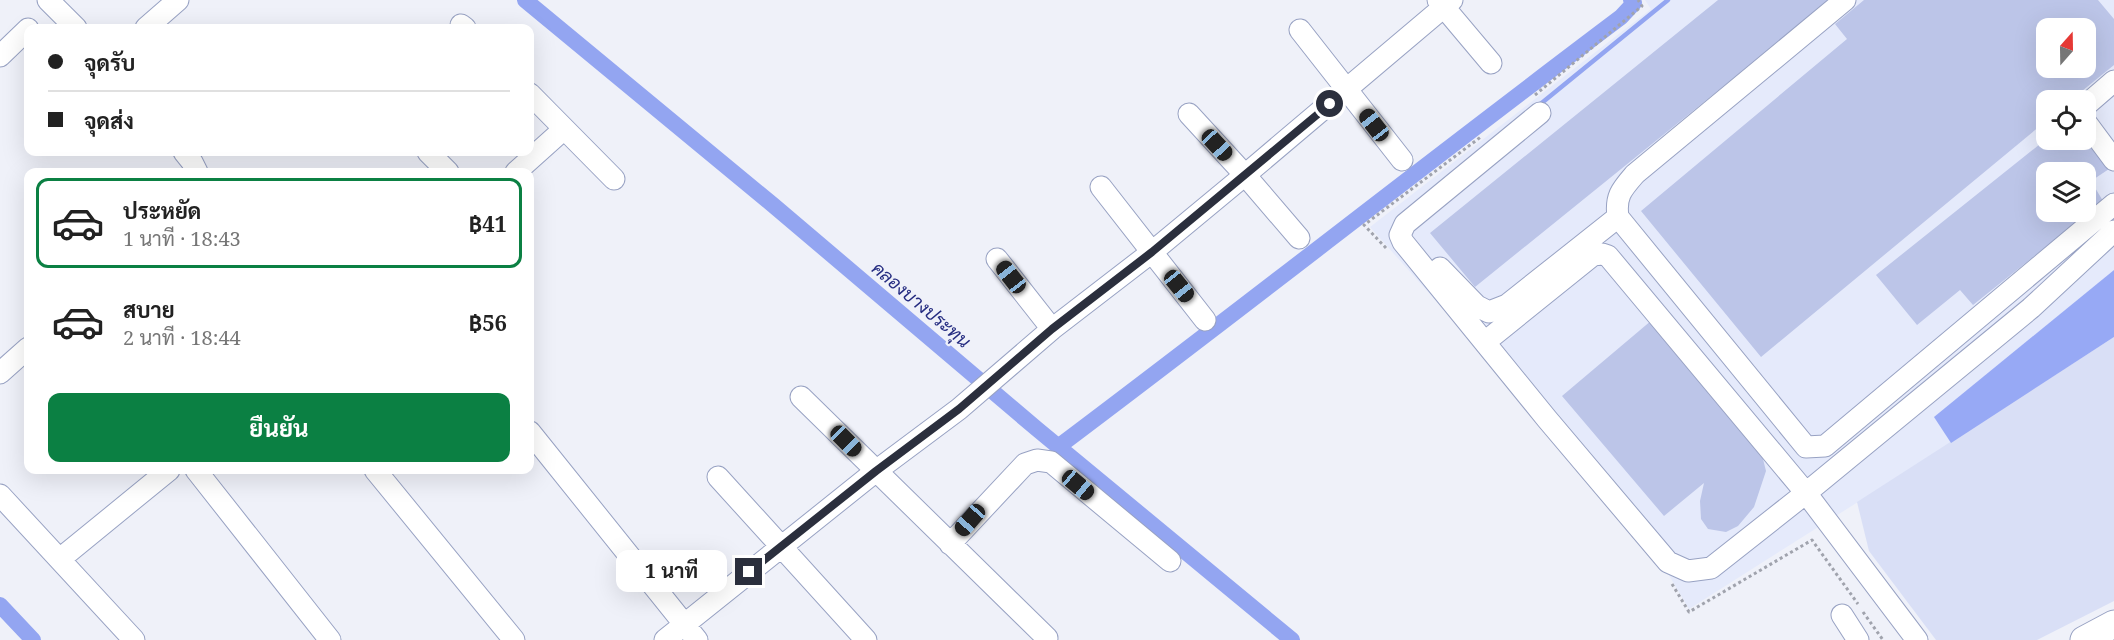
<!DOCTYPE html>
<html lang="th">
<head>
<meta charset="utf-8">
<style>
	body { margin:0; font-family:"Noto Serif",Sarabun,serif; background:#f6f6f6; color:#222; height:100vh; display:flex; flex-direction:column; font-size:22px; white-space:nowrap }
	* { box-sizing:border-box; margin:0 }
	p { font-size:20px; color:#767676 }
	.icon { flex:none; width:33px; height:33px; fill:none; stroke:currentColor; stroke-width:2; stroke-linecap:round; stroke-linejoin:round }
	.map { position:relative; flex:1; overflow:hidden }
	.drawer { position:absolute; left:24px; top:168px; width:510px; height:306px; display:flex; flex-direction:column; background:#fff; border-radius:12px; box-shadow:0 6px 24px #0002 }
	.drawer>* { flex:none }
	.hud { position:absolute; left:24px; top:24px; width:510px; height:132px; border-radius:12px; box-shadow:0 6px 24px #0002; display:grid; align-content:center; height:132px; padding:0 24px; background:#fff }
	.needle { width:39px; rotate:20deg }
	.tools { position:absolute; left:2036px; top:18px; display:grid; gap:12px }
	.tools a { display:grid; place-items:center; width:60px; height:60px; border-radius:12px; background:#fff; box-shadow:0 6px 24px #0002; font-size:30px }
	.end { position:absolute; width:27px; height:27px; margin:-14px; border:8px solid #2b2f3d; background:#fff; box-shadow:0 0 0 3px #fff }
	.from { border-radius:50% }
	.bubble { position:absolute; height:42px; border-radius:12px; background:#fff; box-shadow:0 6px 24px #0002; font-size:20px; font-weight:700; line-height:42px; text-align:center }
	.car { position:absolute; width:18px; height:36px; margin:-18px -9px; border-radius:8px; box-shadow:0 0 4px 2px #0007; background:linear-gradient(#222 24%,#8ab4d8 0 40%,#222 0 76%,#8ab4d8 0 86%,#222 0) }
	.hud b { display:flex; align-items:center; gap:21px; height:57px; font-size:22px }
	.hud b+b { border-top:2px solid #e0e0e0 }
	.hud i { width:15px; height:15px; background:#222 }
	ul { padding:10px 0 0; list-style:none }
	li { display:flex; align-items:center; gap:18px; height:90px; margin:0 12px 9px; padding:0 12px; border:3px solid transparent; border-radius:12px }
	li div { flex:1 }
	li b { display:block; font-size:22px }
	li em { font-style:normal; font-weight:700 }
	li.active { border-color:#0b8043 }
	li>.icon { width:54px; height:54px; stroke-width:1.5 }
	.cta { display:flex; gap:12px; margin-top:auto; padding:12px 24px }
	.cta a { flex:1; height:69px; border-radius:12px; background:#0b8043; color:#fff; font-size:24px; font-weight:700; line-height:69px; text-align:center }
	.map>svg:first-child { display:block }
	.built { fill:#e5eafb; fill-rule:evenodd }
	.green { fill:#d9dff6 }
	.forest { fill:#97a9f5 }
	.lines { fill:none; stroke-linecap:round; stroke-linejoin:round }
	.stream { stroke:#93a5f1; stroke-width:4.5 }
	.canal { stroke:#93a5f1; stroke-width:16 }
	.building { fill:#bcc5e8; fill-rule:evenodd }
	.minor-casing { stroke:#98a2c3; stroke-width:23 }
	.major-casing { stroke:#98a2c3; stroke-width:29 }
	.path { stroke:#a0a3ad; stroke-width:3; stroke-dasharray:3 3; stroke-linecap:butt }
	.minor { stroke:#fff; stroke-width:21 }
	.major { stroke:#fff; stroke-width:27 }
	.route { stroke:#2b2f3d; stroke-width:8 }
	.labels { text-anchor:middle; stroke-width:4.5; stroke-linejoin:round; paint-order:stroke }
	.water-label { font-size:18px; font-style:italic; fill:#252c81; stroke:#eff1f9 }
</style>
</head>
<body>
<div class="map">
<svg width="2114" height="640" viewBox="0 0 2114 640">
	<rect width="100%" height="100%" fill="#eff1f9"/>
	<path class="built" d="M1645 0H2114V270L1935 417 1951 443 1689 609 1645 535 1370 227 1651 9ZM2046 28H2085V68H2046ZM2046 100H2085V140H2046ZM2046 172H2085V212H2046Z"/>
	<path class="green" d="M2114 337V601L2037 640H1936L1869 551 1857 502Z"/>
	<path class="forest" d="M2114 270V337L1951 443 1934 417Z"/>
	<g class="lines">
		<path class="stream" d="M1538 106 1668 0"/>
		<path class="canal" d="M525 0 773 205 1037 429 1292 640
			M1058 447C1247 305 1432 159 1621 17L1634 3 1631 0
			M0 605 33 640"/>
	</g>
	<path class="building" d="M1718 0H1830L1475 287 1430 233Z
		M1864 0H2098L2114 19V65L2071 100H2046V121L1761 357 1641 211 1847 39 1835 24ZM2046 28H2085V68H2046Z
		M2085 134 2112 167 2091 181 2103 201 1973 305 1960 290 1917 325 1876 275 2045 140H2085ZM2046 172H2085V212H2046Z
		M1652 320 1762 455 1766 471 1754 507 1738 526 1726 532 1708 529 1701 519 1700 501 1704 483 1664 516 1562 396Z"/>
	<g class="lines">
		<g class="minor-casing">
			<path id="minor" d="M48 0 76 28
				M1438 0 1491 63
				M1845 0 1635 174C1622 189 1615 196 1618 217L1806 447 1825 446 2114 204
				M461 25 465 28
				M146 28 178 0
				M1300 30 1402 160
				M0 56 28 29
				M530 94 614 179
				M2085 106 2114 81
				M1540 113 1405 224 1400 235 1403 242 1547 419 1668 562 1688 571 1711 568 1806 493 2031 308 2114 231
				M1189 114 1245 175 1299 238
				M2085 121 2114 160
				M184 152 192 162 197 172
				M428 152 448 172
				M516 172 564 129
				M1101 187 1205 320
				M997 259 1052 329
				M1440 268 1477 306 1489 312 1507 305 1618 217
				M1485 342 1593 255 1602 254 1608 256 1806 493 1917 640
				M0 373 28 348
				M801 397 1047 638
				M530 432 697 640
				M196 470 330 640
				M375 470 514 640
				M718 477 866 640
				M0 495 134 640
				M950 544 1025 464 1037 460 1051 462 1170 561
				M60 559 169 470
				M1842 615 1858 640
				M665 640 876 471 959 409 1052 329 1152 252 1245 175 1452 0"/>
		</g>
		<g class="major-casing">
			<path id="major" d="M2084 640 2114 624"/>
		</g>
		<path class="path" d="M1535 95 1642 6 1638 0
			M1386 248 1364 225 1482 136
			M1672 584 1689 612 1812 540 1858 604
			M1863 612 1883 640"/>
		<use href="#minor" class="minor"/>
		<use href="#major" class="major"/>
	</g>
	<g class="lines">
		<path class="route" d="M749 572 876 471 959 409 1052 329 1152 252 1330 104"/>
	</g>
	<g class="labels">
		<g class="water-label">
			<text transform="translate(921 305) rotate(40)" y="6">คลองบางประทุน</text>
		</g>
	</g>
</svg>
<div class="tools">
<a><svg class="needle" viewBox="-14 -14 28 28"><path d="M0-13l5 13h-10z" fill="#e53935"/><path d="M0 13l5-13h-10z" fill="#767676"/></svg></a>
<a><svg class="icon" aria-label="locate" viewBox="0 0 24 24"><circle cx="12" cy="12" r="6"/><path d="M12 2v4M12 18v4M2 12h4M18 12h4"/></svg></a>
<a><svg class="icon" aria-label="layers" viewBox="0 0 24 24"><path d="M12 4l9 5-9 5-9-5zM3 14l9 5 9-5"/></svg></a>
</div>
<i class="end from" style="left:1330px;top:104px"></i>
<i class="end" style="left:749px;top:572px"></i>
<div class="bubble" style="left:616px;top:550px;width:111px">1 นาที</div>
<i class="car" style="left:1374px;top:125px;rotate:322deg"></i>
<i class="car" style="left:1217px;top:145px;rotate:137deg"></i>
<i class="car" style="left:1011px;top:277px;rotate:322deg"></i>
<i class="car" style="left:1179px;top:286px;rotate:141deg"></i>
<i class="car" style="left:846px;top:441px;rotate:135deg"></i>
<i class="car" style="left:1078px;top:485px;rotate:130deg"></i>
<i class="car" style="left:970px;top:520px;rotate:221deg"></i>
<div class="hud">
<b><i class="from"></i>จุดรับ</b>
<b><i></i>จุดส่ง</b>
</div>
<section class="drawer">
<ul>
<li class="active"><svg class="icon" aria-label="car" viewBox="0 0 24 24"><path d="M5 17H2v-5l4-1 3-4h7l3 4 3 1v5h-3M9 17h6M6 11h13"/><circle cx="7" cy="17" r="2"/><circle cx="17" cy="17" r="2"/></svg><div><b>ประหยัด</b><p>1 นาที · 18:43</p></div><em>฿41</em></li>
<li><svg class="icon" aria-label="car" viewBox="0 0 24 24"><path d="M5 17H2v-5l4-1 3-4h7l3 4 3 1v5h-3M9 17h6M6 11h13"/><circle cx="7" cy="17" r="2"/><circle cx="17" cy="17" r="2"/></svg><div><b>สบาย</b><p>2 นาที · 18:44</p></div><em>฿56</em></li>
</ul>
<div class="cta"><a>ยืนยัน</a></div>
</section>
</div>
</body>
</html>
